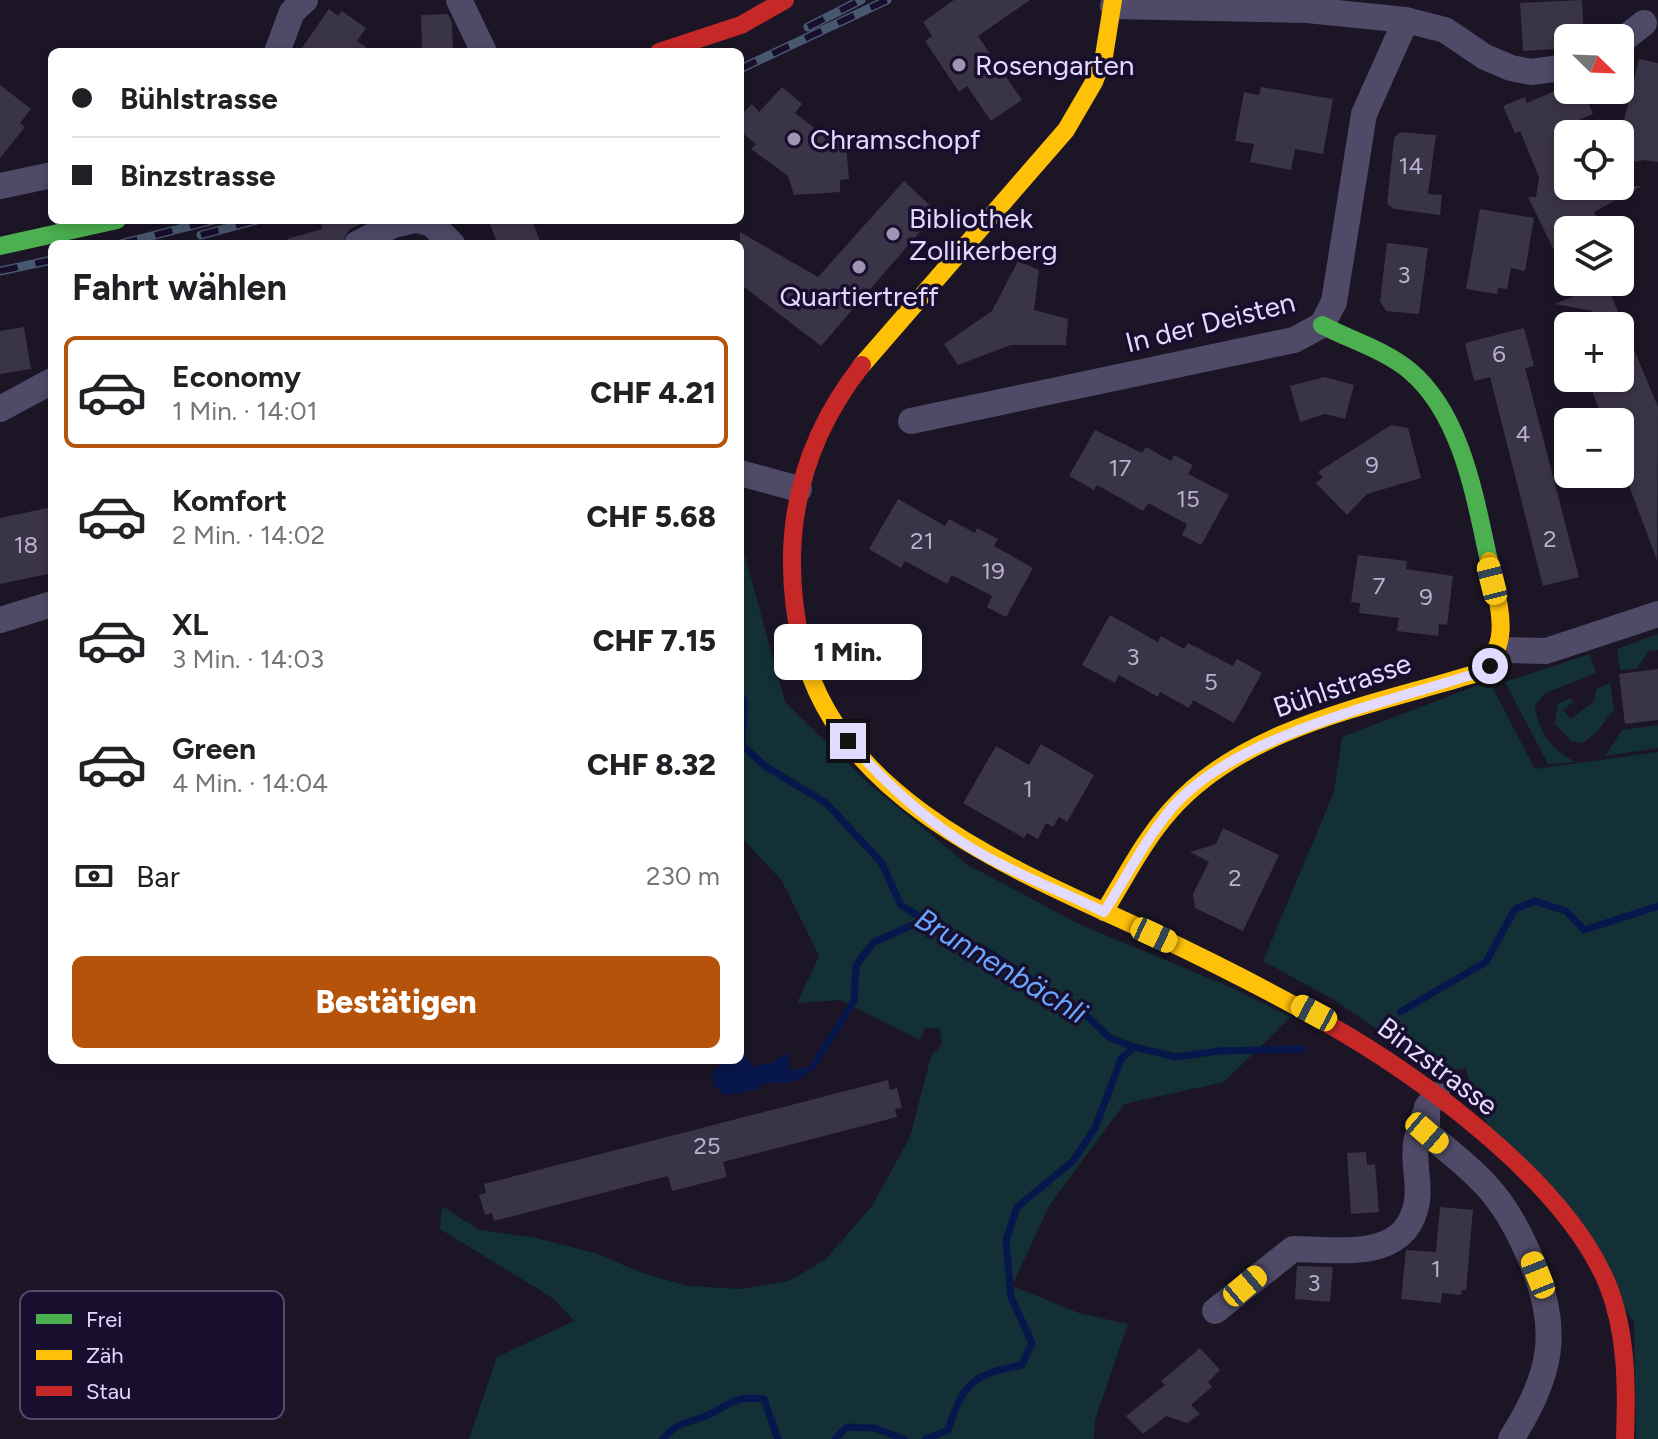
<!DOCTYPE html>
<html lang="de">
<head>
<meta charset="utf-8">
<style>
	body { margin:0; font-family:Figtree,sans-serif; background:#f2f2f2; color:#202124; height:100vh; display:flex; flex-direction:column; font-size:30px; white-space:nowrap }
	* { box-sizing:border-box; margin:0 }
	p { font-size:26px; color:#757577 }
	.icon { flex:none; width:44px; height:44px; fill:none; stroke:currentColor; stroke-width:2; stroke-linecap:round; stroke-linejoin:round }
	.map { position:relative; flex:1; overflow:hidden }
	.side { position:absolute; left:48px; top:240px; width:696px; height:824px; display:flex; flex-direction:column; background:#fff; border-radius:12px; box-shadow:0 4px 12px #0003 }
	.side>* { flex:none }
	.guide { position:absolute; left:48px; top:48px; width:696px; height:176px; border-radius:12px; box-shadow:0 4px 12px #0003; display:grid; align-content:center; height:176px; padding:0 24px; background:#fff }
	.needle { width:52px; rotate:113deg }
	.fabs { position:absolute; left:1554px; top:24px; display:grid; gap:16px }
	.fabs a { display:grid; place-items:center; width:80px; height:80px; border-radius:12px; background:#fff; box-shadow:0 4px 12px #0003; font-size:40px }
	.end { position:absolute; width:36px; height:36px; margin:-18px; border:10px solid #e3daff; background:#111; box-shadow:0 0 0 4px #111 }
	.from { border-radius:50% }
	.bubble { position:absolute; height:56px; border-radius:12px; background:#fff; box-shadow:0 4px 12px #0003; font-size:26px; font-weight:800; line-height:56px; text-align:center }
	.car { position:absolute; width:24px; height:48px; margin:-24px -12px; border-radius:10px; box-shadow:0 0 6px 2px #0007; background:linear-gradient(#f5c518 24%,#345 0 40%,#f5c518 0 76%,#345 0 86%,#f5c518 0) }
	.guide b { display:flex; align-items:center; gap:28px; height:76px; font-size:30px }
	.guide b+b { border-top:2px solid #e0e0e0 }
	.guide i { width:20px; height:20px; background:#202124 }
	ul { padding:0; list-style:none }
	li { display:flex; align-items:center; gap:24px; height:112px; margin:0 16px 12px; padding:0 8px; border:4px solid transparent; border-radius:12px }
	li div { flex:1 }
	li b { display:block; font-size:30px }
	li em { font-style:normal; font-weight:800 }
	li.selected { border-color:#b45309 }
	li>.icon { width:72px; height:72px; stroke-width:1.5 }
	h2 { padding:0 24px; font-size:36px; line-height:96px }
	.pay { display:flex; align-items:center; gap:20px; height:88px; padding:0 24px; font-size:30px }
	.pay p { margin-inline-start:auto }
	.button { display:flex; gap:16px; margin-top:auto; padding:16px 24px }
	.button a { flex:1; height:92px; border-radius:12px; background:#b45309; color:#fff; font-size:32px; font-weight:800; line-height:92px; text-align:center }
	.map>svg:first-child { display:block }
	.green { fill:#123036 }
	.water { fill:#07174c }
	.lines { fill:none; stroke-linecap:round; stroke-linejoin:round }
	.stream { stroke:#07174c; stroke-width:7 }
	.building { fill:#3a3447 }
	.street { stroke:#4f4a67; stroke-width:26 }
	.fast { stroke:#4caf50; stroke-width:18 }
	.slow { stroke:#ffc107; stroke-width:18 }
	.jam { stroke:#c62828; stroke-width:18 }
	.rail-casing { stroke:#495871; stroke-width:9 }
	.rail { stroke:#180e2d; stroke-width:6; stroke-dasharray:18; stroke-linecap:butt }
	.route { stroke:#e3daff; stroke-width:10 }
	.poi-dot { fill:#9d95b3; stroke:#180e2d; stroke-width:3 }
	.labels { text-anchor:middle; stroke-width:7; stroke-linejoin:round; paint-order:stroke }
	.number-label { font-size:24px; fill:#b9b0d1 }
	.poi-label { font-size:28px; fill:#e3daff; stroke:#180e2d; text-anchor:start }
	.street-label { font-size:28px; fill:#e3daff; stroke:#180e2d }
	.water-label { font-size:30px; font-style:italic; fill:#68a6ff; stroke:#180e2d }
	.key { fill:#180e2d; stroke:#554b6c; stroke-width:2 }
	.key-label { font-size:22px; fill:#e3daff }
</style>
</head>
<body>
<div class="map">
<svg width="1658" height="1439" viewBox="0 0 1658 1439">
	<rect width="100%" height="100%" fill="#1b1526"/>
	<path class="green" d="M740 538 785 702 869 784 968 865 1079 924 1230 987 1291 1017 1224 1082 1124 1104 1049 1206 1012 1286 1079 1313 1128 1324 1095 1420 1094 1439H469L497 1357 574 1321 554 1299 440 1229 442 1206 479 1230 536 1238 595 1253 642 1273 688 1286 741 1289 789 1281 826 1259 872 1206 910 1137 931 1056 942 1044 940 1029 925 1028 920 1040 840 1000 797 1003 819 956 782 881 740 836Z
		M1658 634V650L1649 651 1636 669 1620 670 1617 649Z
		M1590 654 1596 673 1546 693 1535 705C1538 733 1552 749 1575 762L1548 764 1505 682Z
		M1489 681 1535 769 1658 752V1439H1636L1634 1322 1476 1108 1466 1068 1441 1073 1336 1001 1263 961 1334 792 1342 737Z
		M1610 683 1614 709 1597 732 1583 743 1572 742 1555 724 1558 704 1569 698 1574 701 1563 710 1571 719 1594 701 1596 689Z
		M1658 725V748L1605 756 1622 730Z"/>
	<path class="water" d="M742 1050 752 1067 774 1062 784 1054H788L789 1067 793 1070 813 1066C804 1085 782 1082 763 1084L759 1089 726 1095 713 1085V1072L725 1060H740Z"/>
	<g class="lines">
		<path class="stream" d="M740 695 744 701 742 745 765 766 826 803 881 862 901 905 947 934 987 951 1084 1013 1110 1038 1134 1047
			M1400 1012 1486 962 1515 909 1535 901 1566 911 1584 930 1658 906
			M813 1066 854 1001 856 965 874 942 924 920
			M663 1439C680 1420 684 1425 706 1416 731 1405 733 1395 764 1399L778 1439
			M835 1439 847 1427 874 1428 904 1439
			M926 1439 948 1430C963 1383 973 1374 1022 1365L1032 1343 1011 1297 1006 1240 1017 1207 1073 1161 1095 1128 1121 1059 1134 1047 1176 1057 1219 1051 1303 1049"/>
	</g>
	<path class="building" d="M954 0H1030L978 36 1022 100 991 121 967 86 959 92 925 41 932 36 923 22Z
		M1582 0 1584 38H1568V48L1523 51 1520 3Z
		M329 9 338 16 342 11 366 28 357 41 373 52H299Z
		M448 14 452 23 453 52H422L421 15Z
		M1639 59 1658 63V162L1643 160 1620 165V137Z
		M0 85 31 109 20 123 25 127 0 158Z
		M1568 85V90H1583L1593 114 1567 125 1568 186H1642L1594 212 1603 230H1568V279L1528 197H1536L1539 177 1520 131 1515 133 1503 106 1525 97 1527 103Z
		M782 87 802 104 795 113 822 134 827 129 846 147 849 179 840 180V192L794 195 788 176 751 149 756 144 740 131V116L752 104 759 112Z
		M1261 87 1333 99 1323 154 1295 149 1291 170 1250 162 1254 144 1235 141 1244 92 1259 95Z
		M1400 132 1436 135 1428 194 1442 195 1440 215 1394 209 1387 204 1394 138Z
		M904 181 937 212 821 346 740 284V232L818 277Z
		M1480 209 1534 218 1525 271 1511 268 1507 289 1498 288 1497 294 1466 289Z
		M320 220H368L349 230 341 244H288L287 239 322 229Z
		M488 220H532L541 244H498Z
		M1387 243 1428 248 1419 314 1386 311 1380 301Z
		M1018 261 1039 270 1034 310 1068 319 1066 345H1011L958 365 944 344 992 311Z
		M1606 283 1658 407 1657 560 1620 462V422H1604L1587 378H1620V326H1559L1558 319 1593 311 1555 304Z
		M24 327 31 369 0 374V331Z
		M1524 328 1534 366 1525 368 1579 577 1543 586 1490 377 1474 381 1465 343Z
		M1325 377 1354 385 1345 419 1325 414 1300 422 1290 386Z
		M1391 425 1408 428 1421 478 1367 494 1347 515 1316 483 1323 477 1318 472Z
		M1095 430 1142 453 1146 447 1171 461 1174 455 1193 465 1188 474 1229 495 1201 545 1182 535 1187 524 1148 503 1143 511 1097 485 1094 490 1069 476Z
		M898 499 945 526 949 519 975 533 977 528 998 539 994 546 1033 568 1006 617 987 607 992 596 952 575 947 584 905 561 901 568 869 549Z
		M52 507V573L0 584V518Z
		M1358 555 1407 561 1406 569 1453 576 1447 625 1439 624 1438 636 1397 631 1399 618 1359 613 1360 603 1351 602Z
		M1110 615 1158 642 1161 636 1184 649 1188 643 1233 666 1237 659 1262 673 1234 723 1193 700 1189 708 1160 692 1158 697 1119 675 1115 683 1082 665Z
		M1658 669V720L1625 724 1619 674Z
		M1041 744 1094 775 1067 822 1059 817 1053 827 1046 823 1038 839 1027 833 1024 838 963 803 996 746 1029 765Z
		M1223 828 1279 855 1243 931 1195 908 1193 894 1209 862 1190 852 1216 844Z
		M888 1080 890 1090 897 1088 902 1108 895 1109 897 1117 723 1162 727 1177 672 1191 668 1176 494 1221 492 1213 485 1215 479 1195 486 1193 484 1184Z
		M1366 1152 1367 1165 1375 1164 1379 1212 1351 1214 1347 1153Z
		M1440 1207 1473 1210 1466 1290H1462L1461 1295 1442 1293 1441 1303 1401 1299 1406 1250 1436 1252Z
		M1297 1266 1333 1267 1330 1302 1295 1299Z
		M1200 1348 1220 1370 1208 1382 1212 1387 1191 1405 1200 1414 1187 1423 1166 1416 1143 1434 1126 1416 1165 1385 1161 1381Z"/>
	<g class="lines">
		<path class="street" d="M459 0 484 52
			M1113 6 1307 10 1406 20 1445 30 1485 57 1511 68 1531 72 1568 67
			M1620 42 1644 23
			M277 52 292 12 305 0
			M0 186 52 175
			M417 220 432 224 452 244
			M357 244 393 225 415 220
			M0 409 52 381
			M911 421 1294 340 1322 325 1334 302 1364 114 1406 20
			M740 473 799 489
			M0 620 52 604
			M1501 650 1546 651 1658 614
			M1437 1095 1427 1107V1133C1446 1149 1466 1164 1483 1182 1505 1204 1519 1231 1531 1260 1561 1330 1552 1375 1511 1439
			M1215 1311 1293 1249C1340 1249 1407 1263 1417 1201 1420 1182 1413 1163 1416 1144 1417 1135 1422 1124 1425 1114"/>
		<path class="fast" d="M0 246 117 220
			M1322 325C1350 340 1385 350 1410 371 1462 415 1475 498 1489 561"/>
		<path class="slow" d="M862 365 1066 130 1094 82 1104 56 1113 0
			M802 647C837 802 1022 873 1151 933 1208 960 1264 988 1319 1019
			M1104 912C1125 878 1144 840 1171 810 1244 727 1373 705 1474 674 1517 648 1497 602 1489 561"/>
		<path class="jam" d="M659 52 741 25 785 0
			M802 647C778 543 796 449 862 365
			M1319 1019C1416 1073 1563 1179 1607 1283 1627 1332 1627 1387 1625 1439"/>
		<g class="rail-casing">
			<path id="rail" d="M808 27 861 0
				M740 69 887 0
				M201 235 257 220
				M120 244 214 220
				M0 271 52 260"/>
		</g>
		<use href="#rail" class="rail"/>
	</g>
	<g class="lines">
		<path class="route" d="M848 741C888 786 932 827 985 856 1023 877 1065 893 1104 912 1126 878 1145 840 1171 809 1232 736 1385 703 1474 674L1490 666"/>
	</g>
	<g class="poi-dot">
		<circle cx="959" cy="65" r="8"/>
		<circle cx="794" cy="139" r="8"/>
		<circle cx="893" cy="234" r="8"/>
		<circle cx="859" cy="267" r="8"/>
	</g>
	<g class="labels">
		<g class="number-label">
			<text x="1411" y="174">14</text>
			<text x="1404" y="283">3</text>
			<text x="1499" y="362">6</text>
			<text x="1523" y="442">4</text>
			<text x="1372" y="473">9</text>
			<text x="1120" y="476">17</text>
			<text x="1188" y="507">15</text>
			<text x="1550" y="547">2</text>
			<text x="922" y="549">21</text>
			<text x="26" y="553">18</text>
			<text x="993" y="579">19</text>
			<text x="1379" y="594">7</text>
			<text x="1426" y="605">9</text>
			<text x="1133" y="665">3</text>
			<text x="1211" y="690">5</text>
			<text x="1028" y="797">1</text>
			<text x="1235" y="886">2</text>
			<text x="707" y="1154">25</text>
			<text x="1436" y="1277">1</text>
			<text x="1314" y="1291">3</text>
		</g>
		<g class="poi-label">
			<text x="975" y="75">Rosengarten</text>
			<text x="810" y="149">Chramschopf</text>
			<text x="909" y="228">Bibliothek<tspan x="909" dy="32">Zollikerberg</tspan></text>
			<text x="859" y="306" text-anchor="middle">Quartiertreff</text>
		</g>
		<g class="street-label">
			<text transform="translate(1210 322) rotate(-14)" y="10">In der Deisten</text>
			<text transform="translate(1342 685) rotate(-19)" y="10">Bühlstrasse</text>
			<text transform="translate(1438 1066) rotate(37)" y="10">Binzstrasse</text>
		</g>
		<g class="water-label">
			<text transform="translate(1001 966) rotate(31)" y="10">Brunnenbächli</text>
		</g>
	</g>
	<rect x="20" y="1291" width="264" height="128" rx="12" class="key"/>
	<rect x="36" y="1314" width="36" height="10" fill="#4caf50"/>
	<rect x="36" y="1350" width="36" height="10" fill="#ffc107"/>
	<rect x="36" y="1386" width="36" height="10" fill="#c62828"/>
	<g class="key-label">
		<text x="86" y="1327">Frei</text>
		<text x="86" y="1363">Zäh</text>
		<text x="86" y="1399">Stau</text>
	</g>
</svg>
<div class="fabs">
<a><svg class="needle" viewBox="-14 -14 28 28"><path d="M0-13l5 13h-10z" fill="#e53935"/><path d="M0 13l5-13h-10z" fill="#757577"/></svg></a>
<a><svg class="icon" aria-label="locate" viewBox="0 0 24 24"><circle cx="12" cy="12" r="6"/><path d="M12 2v4M12 18v4M2 12h4M18 12h4"/></svg></a>
<a><svg class="icon" aria-label="layers" viewBox="0 0 24 24"><path d="M12 4l9 5-9 5-9-5zM3 14l9 5 9-5"/></svg></a>
<a>+</a>
<a>−</a>
</div>
<i class="end from" style="left:1490px;top:666px"></i>
<i class="end" style="left:848px;top:741px"></i>
<div class="bubble" style="left:774px;top:624px;width:148px">1 Min.</div>
<i class="car" style="left:1492px;top:581px;rotate:346deg"></i>
<i class="car" style="left:1154px;top:935px;rotate:115deg"></i>
<i class="car" style="left:1314px;top:1013px;rotate:298deg"></i>
<i class="car" style="left:1427px;top:1133px;rotate:131deg"></i>
<i class="car" style="left:1538px;top:1275px;rotate:338deg"></i>
<i class="car" style="left:1245px;top:1286px;rotate:50deg"></i>
<div class="guide">
<b><i class="from"></i>Bühlstrasse</b>
<b><i></i>Binzstrasse</b>
</div>
<section class="side">
<h2>Fahrt wählen</h2>
<ul>
<li class="selected"><svg class="icon" aria-label="car" viewBox="0 0 24 24"><path d="M5 17H2v-5l4-1 3-4h7l3 4 3 1v5h-3M9 17h6M6 11h13"/><circle cx="7" cy="17" r="2"/><circle cx="17" cy="17" r="2"/></svg><div><b>Economy</b><p>1 Min. · 14:01</p></div><em>CHF 4.21</em></li>
<li><svg class="icon" aria-label="car" viewBox="0 0 24 24"><path d="M5 17H2v-5l4-1 3-4h7l3 4 3 1v5h-3M9 17h6M6 11h13"/><circle cx="7" cy="17" r="2"/><circle cx="17" cy="17" r="2"/></svg><div><b>Komfort</b><p>2 Min. · 14:02</p></div><em>CHF 5.68</em></li>
<li><svg class="icon" aria-label="car" viewBox="0 0 24 24"><path d="M5 17H2v-5l4-1 3-4h7l3 4 3 1v5h-3M9 17h6M6 11h13"/><circle cx="7" cy="17" r="2"/><circle cx="17" cy="17" r="2"/></svg><div><b>XL</b><p>3 Min. · 14:03</p></div><em>CHF 7.15</em></li>
<li><svg class="icon" aria-label="car" viewBox="0 0 24 24"><path d="M5 17H2v-5l4-1 3-4h7l3 4 3 1v5h-3M9 17h6M6 11h13"/><circle cx="7" cy="17" r="2"/><circle cx="17" cy="17" r="2"/></svg><div><b>Green</b><p>4 Min. · 14:04</p></div><em>CHF 8.32</em></li>
</ul>
<div class="pay"><svg class="icon" aria-label="cash" viewBox="0 0 24 24"><path d="M3 7h18v10H3z"/><circle cx="12" cy="12" r="2"/></svg>Bar<p>230 m</p></div>
<div class="button"><a>Bestätigen</a></div>
</section>
</div>
</body>
</html>
